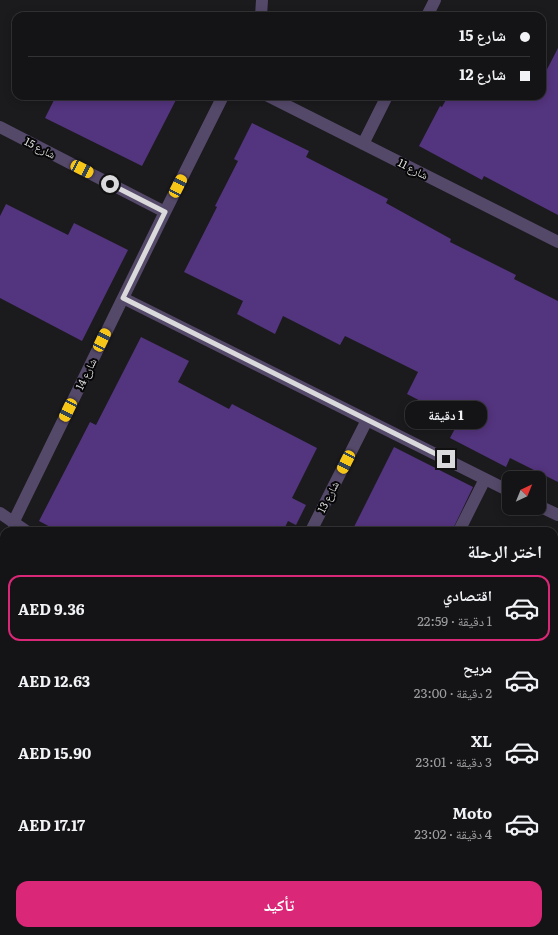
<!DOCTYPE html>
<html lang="ar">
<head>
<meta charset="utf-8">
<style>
	body { margin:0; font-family:Literata,"Noto Naskh Arabic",serif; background:#1d1d1f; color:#f1f3f6; direction:rtl; height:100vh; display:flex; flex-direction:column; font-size:15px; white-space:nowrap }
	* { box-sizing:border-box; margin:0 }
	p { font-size:13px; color:#9d9ea1 }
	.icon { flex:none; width:22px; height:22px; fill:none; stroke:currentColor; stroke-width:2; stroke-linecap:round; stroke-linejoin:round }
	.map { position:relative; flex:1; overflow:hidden; direction:ltr }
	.details { position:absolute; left:0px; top:527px; width:558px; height:408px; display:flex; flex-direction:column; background:#141416; border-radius:12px 12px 0 0; box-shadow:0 2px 10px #0003,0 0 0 1px #333335; direction:rtl }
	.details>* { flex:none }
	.hud { position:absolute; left:12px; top:12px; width:534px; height:88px; border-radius:12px; box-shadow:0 2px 10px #0003,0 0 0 1px #333335; direction:rtl; display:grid; align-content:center; height:88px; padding:0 16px; background:#141416 }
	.needle { width:26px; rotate:43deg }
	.buttons { position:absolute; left:502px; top:471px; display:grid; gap:8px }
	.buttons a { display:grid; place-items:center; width:44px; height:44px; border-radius:8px; background:#141416; box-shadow:0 2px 10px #0003,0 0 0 1px #333335; font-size:20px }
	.end { position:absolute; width:18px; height:18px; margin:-9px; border:5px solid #dad9db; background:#111; box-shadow:0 0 0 2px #111 }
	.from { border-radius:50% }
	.bubble { position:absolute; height:28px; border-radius:12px; background:#141416; box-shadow:0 2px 10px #0003,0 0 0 1px #333335; font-size:13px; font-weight:700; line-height:28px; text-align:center; direction:rtl }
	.car { position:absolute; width:12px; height:24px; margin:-12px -6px; border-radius:5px; box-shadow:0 0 3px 1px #0007; background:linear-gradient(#f5c518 24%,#345 0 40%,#f5c518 0 76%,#345 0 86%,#f5c518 0) }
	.hud b { display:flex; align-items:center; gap:14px; height:38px; font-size:15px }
	.hud b+b { border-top:1px solid #333335 }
	.hud i { width:10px; height:10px; background:#f1f3f6 }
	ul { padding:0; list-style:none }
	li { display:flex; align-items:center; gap:12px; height:66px; margin:0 8px 6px; padding:0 8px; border:2px solid transparent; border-radius:12px }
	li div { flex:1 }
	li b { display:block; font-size:15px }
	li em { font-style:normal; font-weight:700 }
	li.active { border-color:#db2777 }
	li>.icon { width:36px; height:36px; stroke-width:1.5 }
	h2 { padding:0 16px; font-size:18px; line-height:48px }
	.action { display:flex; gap:8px; margin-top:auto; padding:8px 16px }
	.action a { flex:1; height:46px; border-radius:12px; background:#db2777; color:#fff; font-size:16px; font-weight:700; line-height:46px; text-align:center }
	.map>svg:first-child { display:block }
	.building { fill:#53347e }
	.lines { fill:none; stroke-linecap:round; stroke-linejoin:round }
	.minor { stroke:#55496a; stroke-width:12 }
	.major { stroke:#8f76ba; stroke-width:12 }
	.highway { stroke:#a688da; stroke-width:12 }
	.route { stroke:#dad9db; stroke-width:5 }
	.labels { text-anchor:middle; stroke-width:4; stroke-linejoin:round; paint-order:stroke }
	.street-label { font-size:11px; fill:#dad9db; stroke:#060606 }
</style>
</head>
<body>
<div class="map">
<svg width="558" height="935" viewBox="0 0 558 935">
	<rect width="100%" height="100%" fill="#1b1a1d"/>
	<path class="building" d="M558 48V215L484 176 482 180 419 146 440 106 442 107 448 96H542V79Z
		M56 96H178L142 166 45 118Z
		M252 123 309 151 306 157 388 199 386 203 451 239 450 242 516 275 514 279 558 301V482L510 458 506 467 450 438 459 421 407 394 418 372 345 336 340 345 283 316 275 334 237 314 243 301 184 272 217 207 215 206 238 161 234 159Z
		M6 204 68 235 74 223 128 250 82 341 0 298V216Z
		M141 337 189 361 178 382 229 409 232 404 317 448 292 498 306 505 296 525 288 521 283 531H58L39 521 90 422 96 425Z
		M394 447 473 487 452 531H352Z"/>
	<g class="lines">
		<path class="minor" d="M261 16 262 0
			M427 16 435 0
			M268 96 558 242
			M0 127 165 212
			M363 144 387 96
			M123 298 509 491
			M539 506 558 515
			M0 513 26 531
			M13 523 165 212 223 96
			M311 531 367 420
			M459 531 485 479
			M554 717 558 719
			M554 879 558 881
			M274 931 280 935"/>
		<path class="major" d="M216 931 222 935"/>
		<path class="highway" d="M0 791 4 794
			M0 855 4 857
			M0 929 9 935
			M118 931 125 935
			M194 931 200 935"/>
	</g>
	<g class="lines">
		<path class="route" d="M110 184 165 212 123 298 446 459"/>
	</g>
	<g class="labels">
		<g class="street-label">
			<text transform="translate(40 148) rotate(27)" y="4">شارع 15</text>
			<text transform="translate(413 169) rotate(27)" y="4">شارع 11</text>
			<text transform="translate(86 374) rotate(-64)" y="4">شارع 14</text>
			<text transform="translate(328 497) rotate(-63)" y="4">شارع 13</text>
		</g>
	</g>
</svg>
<div class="buttons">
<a><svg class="needle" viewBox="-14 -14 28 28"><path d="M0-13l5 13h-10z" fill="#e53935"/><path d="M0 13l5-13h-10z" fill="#9d9ea1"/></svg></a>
</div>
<i class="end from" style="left:110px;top:184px"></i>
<i class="end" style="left:446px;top:459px"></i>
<div class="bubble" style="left:405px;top:401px;width:82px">1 دقيقة</div>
<i class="car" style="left:82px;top:169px;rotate:117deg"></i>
<i class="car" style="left:178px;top:186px;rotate:27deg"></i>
<i class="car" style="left:102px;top:340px;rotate:26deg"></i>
<i class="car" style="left:68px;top:410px;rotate:206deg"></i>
<i class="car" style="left:346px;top:462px;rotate:207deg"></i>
<div class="hud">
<b><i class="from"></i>شارع 15</b>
<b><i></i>شارع 12</b>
</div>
<section class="details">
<h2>اختر الرحلة</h2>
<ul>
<li class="active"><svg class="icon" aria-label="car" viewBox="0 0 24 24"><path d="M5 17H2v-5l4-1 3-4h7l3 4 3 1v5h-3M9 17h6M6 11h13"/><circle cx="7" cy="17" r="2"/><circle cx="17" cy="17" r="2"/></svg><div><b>اقتصادي</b><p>1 دقيقة · 22:59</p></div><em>AED 9.36</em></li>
<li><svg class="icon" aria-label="car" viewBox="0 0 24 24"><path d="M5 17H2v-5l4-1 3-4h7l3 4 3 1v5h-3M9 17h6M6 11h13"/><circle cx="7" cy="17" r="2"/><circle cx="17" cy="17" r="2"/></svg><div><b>مريح</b><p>2 دقيقة · 23:00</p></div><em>AED 12.63</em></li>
<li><svg class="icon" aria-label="car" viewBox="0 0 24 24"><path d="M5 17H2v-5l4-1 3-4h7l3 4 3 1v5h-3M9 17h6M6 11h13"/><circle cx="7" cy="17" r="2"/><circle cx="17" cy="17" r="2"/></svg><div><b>XL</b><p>3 دقيقة · 23:01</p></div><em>AED 15.90</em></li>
<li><svg class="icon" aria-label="car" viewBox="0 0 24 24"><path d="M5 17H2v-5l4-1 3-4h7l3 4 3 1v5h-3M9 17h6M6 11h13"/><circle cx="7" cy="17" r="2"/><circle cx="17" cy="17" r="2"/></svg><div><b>Moto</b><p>4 دقيقة · 23:02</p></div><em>AED 17.17</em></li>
</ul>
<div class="action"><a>تأكيد</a></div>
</section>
</div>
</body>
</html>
